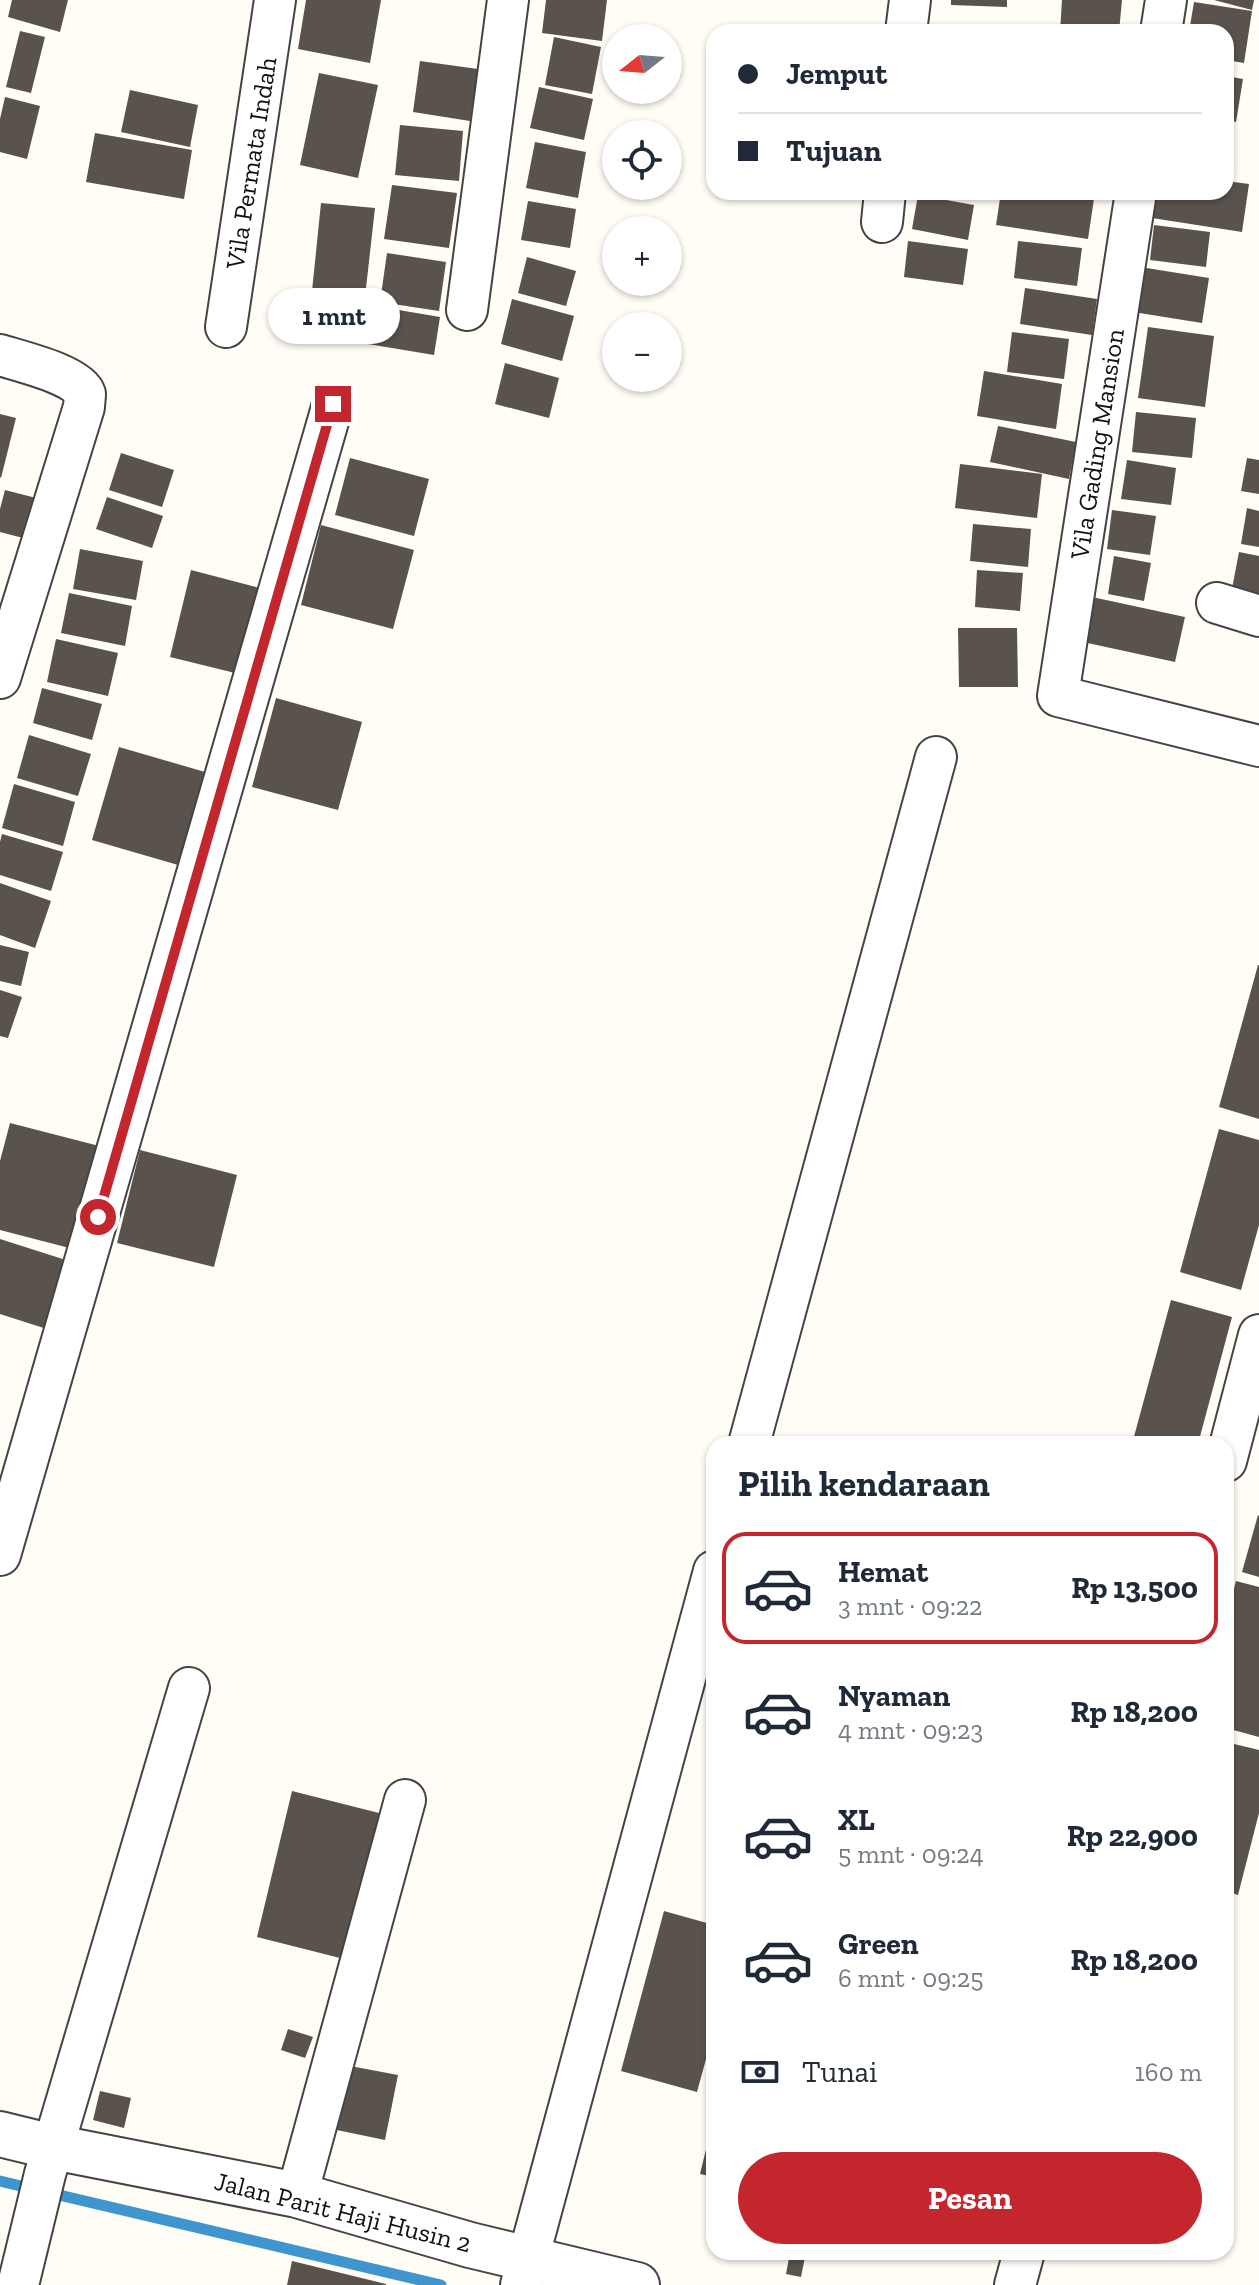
<!DOCTYPE html>
<html lang="id">
<head>
<meta charset="utf-8">
<style>
	body { margin:0; font-family:"Zilla Slab",serif; background:#f2f2f3; color:#1f2937; height:100vh; display:flex; flex-direction:column; font-size:30px; white-space:nowrap }
	* { box-sizing:border-box; margin:0 }
	p { font-size:26px; color:#747a83 }
	.icon { flex:none; width:44px; height:44px; fill:none; stroke:currentColor; stroke-width:2; stroke-linecap:round; stroke-linejoin:round }
	.map { position:relative; flex:1; overflow:hidden }
	.details { position:absolute; left:706px; top:1436px; width:528px; height:824px; display:flex; flex-direction:column; background:#fff; border-radius:24px; box-shadow:0 2px 6px #0004 }
	.details>* { flex:none }
	.top-card { position:absolute; left:706px; top:24px; width:528px; height:176px; border-radius:24px; box-shadow:0 2px 6px #0004; display:grid; align-content:center; height:176px; padding:0 32px; background:#fff }
	.needle { width:52px; rotate:253deg }
	.fabs { position:absolute; left:602px; top:24px; display:grid; gap:16px }
	.fabs a { display:grid; place-items:center; width:80px; height:80px; border-radius:50%; background:#fff; box-shadow:0 2px 6px #0004; font-size:40px }
	.end { position:absolute; width:36px; height:36px; margin:-18px; border:10px solid #c4262e; background:#fff; box-shadow:0 0 0 4px #fff }
	.from { border-radius:50% }
	.bubble { position:absolute; height:56px; border-radius:28px; background:#fff; box-shadow:0 2px 6px #0004; font-size:26px; font-weight:700; line-height:56px; text-align:center }
	.top-card b { display:flex; align-items:center; gap:28px; height:76px; font-size:30px }
	.top-card b+b { border-top:2px solid #e0e1e3 }
	.top-card i { width:20px; height:20px; background:#1f2937 }
	ul { padding:0; list-style:none }
	li { display:flex; align-items:center; gap:24px; height:112px; margin:0 16px 12px; padding:0 16px; border:4px solid transparent; border-radius:24px }
	li div { flex:1 }
	li b { display:block; font-size:30px }
	li em { font-style:normal; font-weight:700 }
	li.selected { border-color:#c4262e }
	li>.icon { width:72px; height:72px; stroke-width:1.5 }
	h2 { padding:0 32px; font-size:36px; line-height:96px }
	.pay { display:flex; align-items:center; gap:20px; height:88px; padding:0 32px; font-size:30px }
	.pay p { margin-inline-start:auto }
	.primary-button { display:flex; gap:16px; margin-top:auto; padding:16px 32px }
	.primary-button a { flex:1; height:92px; border-radius:48px; background:#c4262e; color:#fff; font-size:32px; font-weight:700; line-height:92px; text-align:center }
	.map>svg:first-child { display:block }
	.lines { fill:none; stroke-linecap:round; stroke-linejoin:round }
	.stream { stroke:#3f96cf; stroke-width:11 }
	.building { fill:#5a524d }
	.minor-casing { stroke:#444; stroke-width:44 }
	.tertiary-casing { stroke:#444; stroke-width:48 }
	.minor { stroke:#fff; stroke-width:40 }
	.tertiary { stroke:#fff; stroke-width:44 }
	.route { stroke:#c4262e; stroke-width:10 }
	.labels { text-anchor:middle; stroke-width:8; stroke-linejoin:round; paint-order:stroke }
	.street-label { font-size:26px; fill:#111; stroke:#fff }
</style>
</head>
<body>
<div class="map">
<svg width="1259" height="2285" viewBox="0 0 1259 2285">
	<rect width="100%" height="100%" fill="#fffdf5"/>
	<g class="lines">
		<path class="stream" d="M0 2181 441 2285"/>
	</g>
	<path class="building" d="M12 0H68L60 32 8 17Z
		M306 0H381L370 63 298 49Z
		M546 0H607L602 41 542 33Z
		M951 0H1007V7L951 5Z
		M1062 0H1122L1119 32H1060Z
		M1214 0H1254L1252 10Z
		M1194 2 1252 11 1244 63 1226 60V32H1189Z
		M20 31 45 37 31 93 6 87Z
		M554 37 601 47 592 94 545 85Z
		M420 61 478 69 470 121 413 112Z
		M319 73 378 85 358 178 300 165Z
		M1226 76 1243 79 1236 122 1226 120Z
		M539 87 593 99 584 140 530 128Z
		M130 90 198 105 190 147 121 132Z
		M5 97 40 106 27 159 0 152V119Z
		M400 125 463 131 459 181 395 175Z
		M95 133 192 150 184 199 86 182Z
		M1226 133 1234 134 1228 172H1226Z
		M535 142 586 152 578 198 526 188Z
		M1226 181 1249 184 1242 232 1152 218 1156 192H1226Z
		M392 185 457 193 449 248 384 239Z
		M1001 192H1095L1088 239 996 225Z
		M918 195 974 205 968 240 912 229Z
		M528 201 576 209 570 248 521 240Z
		M321 203 375 208 365 297 312 291Z
		M1154 225 1210 232 1206 267 1150 260Z
		M908 241 968 249 963 285 904 277Z
		M1018 241 1082 248 1077 286 1014 278Z
		M387 253 446 262 439 311 380 302Z
		M527 257 576 271 566 306 518 293Z
		M1134 266 1209 278 1202 323 1127 311Z
		M1025 288 1097 299 1092 335 1020 324Z
		M512 299 574 316 562 361 501 344Z
		M375 306 440 317 434 355 368 344Z
		M1148 327 1214 336 1205 407 1138 398Z
		M1012 332 1069 339 1064 379 1007 372Z
		M505 363 559 378 549 418 495 404Z
		M984 371 1062 384 1056 429 977 416Z
		M1136 412 1196 418 1192 458 1132 452Z
		M0 414 16 418 1 478 0 477Z
		M998 426 1076 442 1069 479 990 462Z
		M121 453 174 470 162 507 109 490Z
		M350 458 429 479 414 536 335 515Z
		M1247 458 1259 460V494L1241 491Z
		M1127 460 1176 468 1171 505 1121 499Z
		M960 464 1042 474 1037 518 955 508Z
		M5 490 36 498 27 539 0 532V509Z
		M107 497 163 516 152 548 96 529Z
		M1247 508 1259 511V547L1241 544Z
		M1112 510 1156 516 1150 555 1107 549Z
		M973 524 1031 529 1028 567 970 561Z
		M321 525 414 550 393 629 301 605Z
		M80 549 143 561 136 600 73 589Z
		M1239 552 1259 556V605L1230 599Z
		M1114 556 1151 563 1144 601 1108 594Z
		M191 570 260 588 239 674 170 657Z
		M977 570 1023 573 1020 611 975 607Z
		M69 593 132 606 125 646 61 633Z
		M1092 597 1185 617 1175 662 1083 642Z
		M958 628H1017L1018 687H959Z
		M56 639 118 653 108 696 47 682Z
		M42 688 102 704 92 740 33 723Z
		M276 698 362 722 338 810 252 787Z
		M29 735 91 754 78 796 17 778Z
		M119 747 212 774 185 867 92 840Z
		M14 784 75 802 63 846 2 828Z
		M2 834 63 852 51 891 0 875V842Z
		M0 883 51 901 35 948 0 935Z
		M0 945 29 952 21 986 0 981Z
		M1258 965H1259V1119L1219 1107Z
		M0 990 22 997 8 1038 0 1036Z
		M10 1123 107 1148 81 1251 0 1230V1161Z
		M1219 1129 1259 1140V1225L1241 1290 1180 1272Z
		M140 1150 237 1175 214 1267 117 1243Z
		M0 1239 72 1262 50 1330 0 1314Z
		M1171 1300 1232 1317 1198 1444H1132Z
		M1258 1515 1259 1516V1577L1242 1572Z
		M1236 1581 1259 1587V1737L1226 1728V1618Z
		M1226 1742 1259 1750V1813L1238 1895 1226 1891Z
		M292 1791 379 1813 344 1959 257 1937Z
		M664 1911 714 1925V2030L697 2092 621 2071Z
		M288 2029 313 2037 305 2058 281 2050Z
		M345 2065 398 2075 385 2140 332 2129Z
		M100 2091 131 2098 124 2128 93 2120Z
		M713 2121H714V2177L700 2174Z
		M790 2252H806L801 2277 786 2274Z
		M292 2261 386 2284V2285H287Z"/>
	<g class="lines">
		<g class="minor-casing">
			<path id="minor" d="M906 32 910 0
				M1161 32 1166 0
				M1136 192 1058 696 1259 746
				M882 222 885 192
				M467 310 508 0
				M226 327 275 0
				M0 355C19 361 79 375 85 394 85 396 84 405 84 407L0 678
				M1217 603 1259 616
				M749 1444 936 757
				M1226 1461 1259 1335
				M0 1555 333 404
				M297 2195 405 1800
				M18 2285 45 2174 189 1688
				M521 2285 714 1571
				M1015 2285 1024 2252"/>
		</g>
		<g class="tertiary-casing">
			<path id="tertiary" d="M0 2134 53 2147 297 2195 470 2245 637 2285"/>
		</g>
		<use href="#minor" class="minor"/>
		<use href="#tertiary" class="tertiary"/>
	</g>
	<g class="lines">
		<path class="route" d="M98 1217 333 404"/>
	</g>
	<g class="labels">
		<g class="street-label">
			<text transform="translate(251 163) rotate(-81)" y="9">Vila Permata Indah</text>
			<text transform="translate(1097 444) rotate(-81)" y="9">Vila Gading Mansion</text>
			<text transform="translate(343 2212) rotate(14)" y="9">Jalan Parit Haji Husin 2</text>
		</g>
	</g>
</svg>
<div class="fabs">
<a><svg class="needle" viewBox="-14 -14 28 28"><path d="M0-13l5 13h-10z" fill="#e53935"/><path d="M0 13l5-13h-10z" fill="#747a83"/></svg></a>
<a><svg class="icon" aria-label="locate" viewBox="0 0 24 24"><circle cx="12" cy="12" r="6"/><path d="M12 2v4M12 18v4M2 12h4M18 12h4"/></svg></a>
<a>+</a>
<a>−</a>
</div>
<i class="end from" style="left:98px;top:1217px"></i>
<i class="end" style="left:333px;top:404px"></i>
<div class="bubble" style="left:268px;top:288px;width:132px">1 mnt</div>
<div class="top-card">
<b><i class="from"></i>Jemput</b>
<b><i></i>Tujuan</b>
</div>
<section class="details">
<h2>Pilih kendaraan</h2>
<ul>
<li class="selected"><svg class="icon" aria-label="car" viewBox="0 0 24 24"><path d="M5 17H2v-5l4-1 3-4h7l3 4 3 1v5h-3M9 17h6M6 11h13"/><circle cx="7" cy="17" r="2"/><circle cx="17" cy="17" r="2"/></svg><div><b>Hemat</b><p>3 mnt · 09:22</p></div><em>Rp 13,500</em></li>
<li><svg class="icon" aria-label="car" viewBox="0 0 24 24"><path d="M5 17H2v-5l4-1 3-4h7l3 4 3 1v5h-3M9 17h6M6 11h13"/><circle cx="7" cy="17" r="2"/><circle cx="17" cy="17" r="2"/></svg><div><b>Nyaman</b><p>4 mnt · 09:23</p></div><em>Rp 18,200</em></li>
<li><svg class="icon" aria-label="car" viewBox="0 0 24 24"><path d="M5 17H2v-5l4-1 3-4h7l3 4 3 1v5h-3M9 17h6M6 11h13"/><circle cx="7" cy="17" r="2"/><circle cx="17" cy="17" r="2"/></svg><div><b>XL</b><p>5 mnt · 09:24</p></div><em>Rp 22,900</em></li>
<li><svg class="icon" aria-label="car" viewBox="0 0 24 24"><path d="M5 17H2v-5l4-1 3-4h7l3 4 3 1v5h-3M9 17h6M6 11h13"/><circle cx="7" cy="17" r="2"/><circle cx="17" cy="17" r="2"/></svg><div><b>Green</b><p>6 mnt · 09:25</p></div><em>Rp 18,200</em></li>
</ul>
<div class="pay"><svg class="icon" aria-label="cash" viewBox="0 0 24 24"><path d="M3 7h18v10H3z"/><circle cx="12" cy="12" r="2"/></svg>Tunai<p>160 m</p></div>
<div class="primary-button"><a>Pesan</a></div>
</section>
</div>
</body>
</html>
